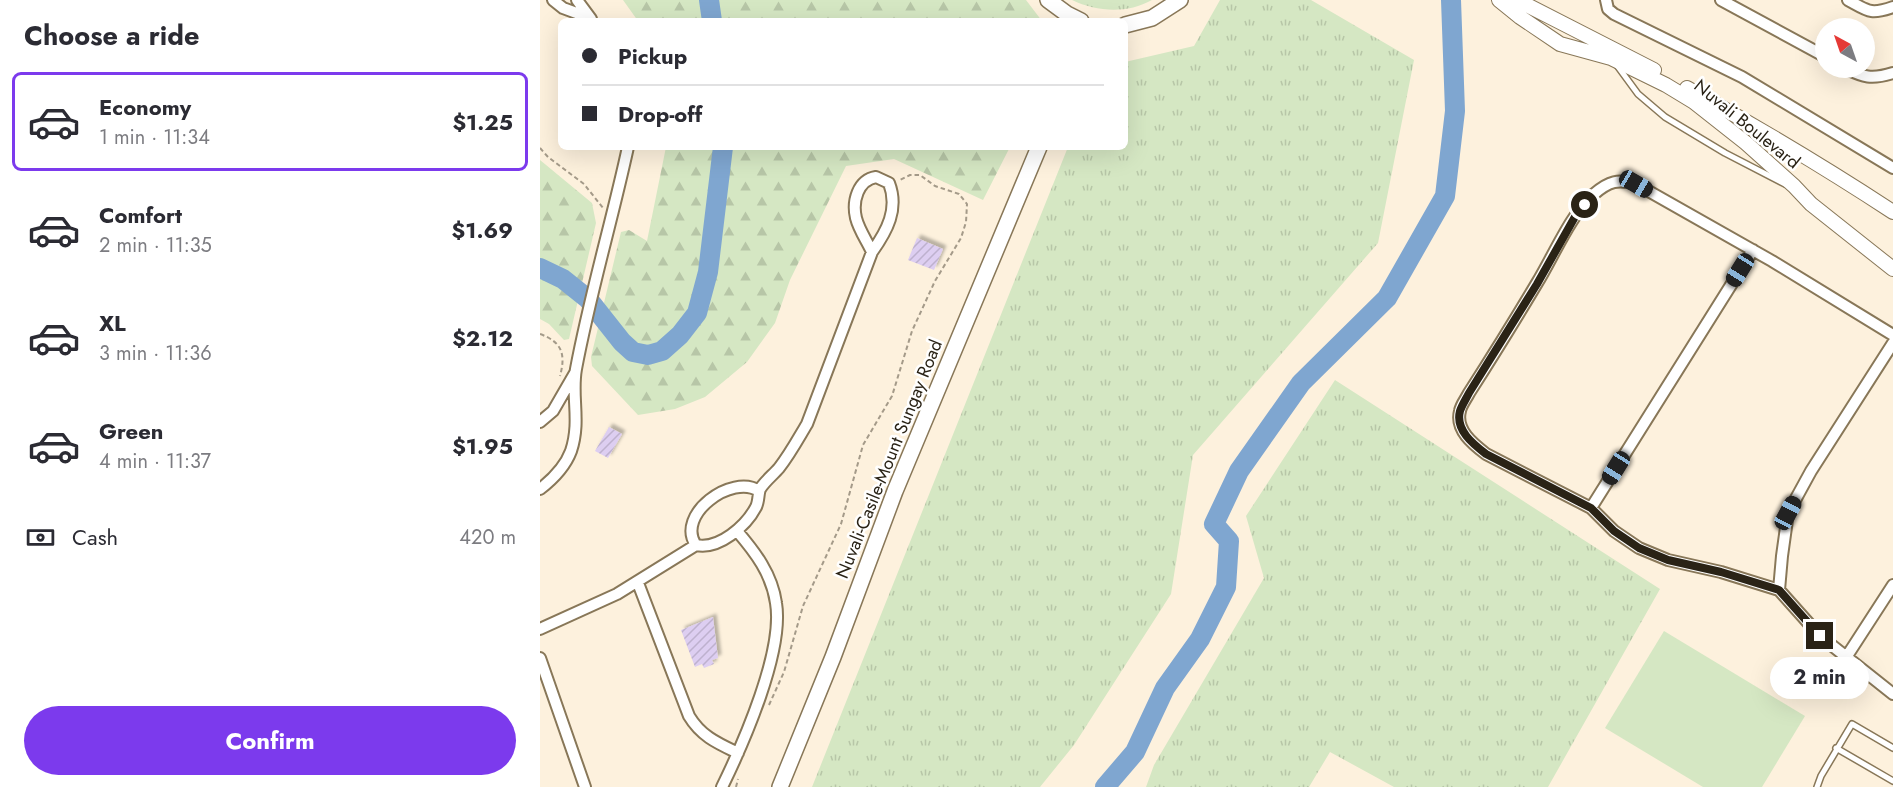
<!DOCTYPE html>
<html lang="en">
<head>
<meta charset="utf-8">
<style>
	body { margin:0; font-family:Jost,sans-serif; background:#f2f2f3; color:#2b2b33; height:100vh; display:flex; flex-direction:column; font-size:22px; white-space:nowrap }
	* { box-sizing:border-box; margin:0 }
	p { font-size:20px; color:#7c7c81 }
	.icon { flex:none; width:33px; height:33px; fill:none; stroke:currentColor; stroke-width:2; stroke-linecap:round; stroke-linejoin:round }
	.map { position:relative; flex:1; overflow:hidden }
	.panel { display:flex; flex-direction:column; background:#fff; width:540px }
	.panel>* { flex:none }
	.banner { position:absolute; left:18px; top:18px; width:570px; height:132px; border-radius:9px; box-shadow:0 6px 24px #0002; display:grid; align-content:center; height:132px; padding:0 24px; background:#fff }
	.needle { width:39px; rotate:320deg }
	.tools { position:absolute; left:1275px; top:18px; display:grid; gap:12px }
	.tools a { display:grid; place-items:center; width:60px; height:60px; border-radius:50%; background:#fff; box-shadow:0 6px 24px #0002; font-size:30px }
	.end { position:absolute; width:27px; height:27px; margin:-14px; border:8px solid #2a2316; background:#fff; box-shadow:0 0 0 3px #fff }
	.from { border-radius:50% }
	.bubble { position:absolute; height:42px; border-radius:21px; background:#fff; box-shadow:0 6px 24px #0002; font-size:20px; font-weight:700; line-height:42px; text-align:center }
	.car { position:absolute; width:18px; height:36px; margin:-18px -9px; border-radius:8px; box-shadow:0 0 4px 2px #0007; background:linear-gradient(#222 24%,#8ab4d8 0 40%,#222 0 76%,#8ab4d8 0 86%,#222 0) }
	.banner b { display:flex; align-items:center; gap:21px; height:57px; font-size:22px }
	.banner b+b { border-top:2px solid #e1e1e2 }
	.banner i { width:15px; height:15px; background:#2b2b33 }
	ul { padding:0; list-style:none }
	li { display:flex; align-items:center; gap:18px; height:99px; margin:0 12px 9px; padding:0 12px; border:3px solid transparent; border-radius:9px }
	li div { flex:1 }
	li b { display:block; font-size:22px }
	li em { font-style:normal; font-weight:700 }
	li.selected { border-color:#7c3aed }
	li>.icon { width:54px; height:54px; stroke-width:1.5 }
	h2 { padding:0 24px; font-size:27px; line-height:72px }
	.pay { display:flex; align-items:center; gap:15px; height:66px; padding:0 24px; font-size:22px }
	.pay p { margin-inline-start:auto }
	.button { display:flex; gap:12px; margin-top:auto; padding:12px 24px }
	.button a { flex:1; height:69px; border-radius:36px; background:#7c3aed; color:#fff; font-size:24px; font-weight:700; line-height:69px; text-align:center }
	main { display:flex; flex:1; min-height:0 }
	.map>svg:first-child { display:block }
	.grass { fill:url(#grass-tufts) }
	.forest { fill:url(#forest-firs) }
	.pitch { fill:#d5e7c3 }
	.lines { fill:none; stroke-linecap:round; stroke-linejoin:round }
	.river { stroke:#7fa6d0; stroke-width:20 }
	.building { fill:url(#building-hatch); filter:url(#shadow) }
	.service-casing { stroke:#887758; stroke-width:8 }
	.minor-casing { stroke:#887758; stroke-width:14 }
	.tertiary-casing { stroke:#887758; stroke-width:16 }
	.secondary-casing { stroke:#887758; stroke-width:18 }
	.path { stroke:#a49a89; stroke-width:2; stroke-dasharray:4.5 3; stroke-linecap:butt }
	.service { stroke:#fff; stroke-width:5 }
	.minor { stroke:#fff; stroke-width:10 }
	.tertiary { stroke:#fff; stroke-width:14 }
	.secondary { stroke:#fff; stroke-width:15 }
	.route { stroke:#2a2316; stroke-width:8 }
	.labels { text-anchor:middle; stroke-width:5; stroke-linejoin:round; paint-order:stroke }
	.street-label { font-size:18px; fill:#2a2316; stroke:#fff }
</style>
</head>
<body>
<main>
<section class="panel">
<h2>Choose a ride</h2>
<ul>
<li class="selected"><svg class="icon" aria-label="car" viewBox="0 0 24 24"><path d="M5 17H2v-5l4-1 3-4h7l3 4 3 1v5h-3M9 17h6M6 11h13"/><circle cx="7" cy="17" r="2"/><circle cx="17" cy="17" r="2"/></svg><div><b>Economy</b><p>1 min · 11:34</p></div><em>$1.25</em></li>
<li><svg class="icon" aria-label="car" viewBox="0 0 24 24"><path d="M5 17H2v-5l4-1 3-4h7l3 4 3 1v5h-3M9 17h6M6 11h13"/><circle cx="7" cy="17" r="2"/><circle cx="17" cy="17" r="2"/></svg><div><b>Comfort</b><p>2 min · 11:35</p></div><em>$1.69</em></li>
<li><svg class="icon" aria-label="car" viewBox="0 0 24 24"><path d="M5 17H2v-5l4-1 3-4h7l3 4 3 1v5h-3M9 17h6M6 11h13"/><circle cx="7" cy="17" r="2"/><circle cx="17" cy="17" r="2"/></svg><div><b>XL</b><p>3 min · 11:36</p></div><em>$2.12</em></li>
<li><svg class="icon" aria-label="car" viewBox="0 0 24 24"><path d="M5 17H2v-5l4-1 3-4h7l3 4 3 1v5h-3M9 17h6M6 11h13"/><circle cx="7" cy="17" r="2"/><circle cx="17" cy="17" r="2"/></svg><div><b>Green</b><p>4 min · 11:37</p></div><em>$1.95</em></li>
</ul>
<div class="pay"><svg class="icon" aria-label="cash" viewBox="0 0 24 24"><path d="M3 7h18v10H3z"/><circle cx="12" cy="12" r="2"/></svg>Cash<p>420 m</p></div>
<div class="button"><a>Confirm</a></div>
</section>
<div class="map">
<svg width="1353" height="787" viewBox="0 0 1353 787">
	<defs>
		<pattern id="grass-tufts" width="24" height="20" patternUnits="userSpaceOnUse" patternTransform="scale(1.5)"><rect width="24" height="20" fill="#d5e7c3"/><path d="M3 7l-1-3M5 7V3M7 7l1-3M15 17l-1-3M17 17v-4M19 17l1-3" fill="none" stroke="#b7c6a7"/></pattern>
		<pattern id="forest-firs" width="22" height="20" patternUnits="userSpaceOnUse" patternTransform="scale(1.5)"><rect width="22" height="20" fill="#d5e7c3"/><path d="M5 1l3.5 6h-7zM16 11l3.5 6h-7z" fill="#b7c6a7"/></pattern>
		<pattern id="building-hatch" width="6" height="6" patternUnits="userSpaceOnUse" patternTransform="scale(1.5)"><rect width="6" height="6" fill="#ddcef1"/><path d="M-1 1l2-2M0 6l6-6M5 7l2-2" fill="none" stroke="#beb1ce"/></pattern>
		<filter id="shadow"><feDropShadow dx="3.5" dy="-3.5" stdDeviation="1.5" flood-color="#0004"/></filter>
	</defs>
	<rect width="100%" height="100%" fill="#fdf1dd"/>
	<path class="grass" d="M532 0H612C587 14 557 12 532 0Z
		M680 0H771L874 60 838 243 653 455 631 594 534 745 500 787H272L528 147H585V62L654 46Z
		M795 380 1120 589 1008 787H854L790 752 769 787H606L614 765 724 578 706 516Z"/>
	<path class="forest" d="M83 0H486L502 21H98Z
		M126 147H470L443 200 354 159 306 166 250 280 235 323 207 362 165 397 135 409 98 415 52 366 51 357 81 232 89 230 107 241Z
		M0 160 52 203 56 223 29 339 24 340 9 324 0 319Z"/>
	<path class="pitch" d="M1124 631 1265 716 1222 787H1163L1065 728Z"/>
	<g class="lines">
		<path class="river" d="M169 0 172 21
			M0 268 23 279 48 299 82 342 93 352 108 355 122 351 140 335 157 313 168 272 183 147
			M565 787 595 752 625 688 660 639 686 587 689 541 674 524 699 471 761 383 847 298 905 196 915 111 911 0"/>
	</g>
	<path class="building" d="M377 238 403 249 394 270 368 260Z
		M69 427 82 434 68 458 55 451Z
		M173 617 178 658 172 660 174 664 164 668 162 664 155 667 141 630Z"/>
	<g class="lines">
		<g class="service-casing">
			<path id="service" d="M1076 64 1098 94 1125 117 1185 153 1245 184
				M1296 748 1353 781
				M1277 787 1281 776 1312 724 1353 748"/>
		</g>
		<g class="minor-casing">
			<path id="minor" d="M13 0 23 8 50 18
				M37 0 51 19
				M1066 0 1068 9 1074 14 1202 77 1353 168
				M1181 0 1286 57
				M1308 0C1328 11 1330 15 1353 7
				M1304 68C1324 77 1331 80 1353 73
				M336 177 349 183C359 209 347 231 332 252 327 241 319 230 316 218 312 201 318 180 336 177Z
				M1353 335 1232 261 1096 184C1078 179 1069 181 1054 194 1032 212 1013 257 997 283 975 320 952 357 929 393 926 399 921 405 920 411 915 430 933 444 946 454L1051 508 1074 531 1099 548 1128 560 1181 572 1239 590 1280 636 1353 694
				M0 422 13 411 35 373
				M0 489C13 479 25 467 31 451 41 421 31 396 36 369 50 294 72 221 88 147
				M219 491C192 473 135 515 156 545 179 550 206 526 216 507 219 501 218 494 220 489 225 481 233 475 239 468 250 454 258 439 267 424L332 252
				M1051 508 1213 250
				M98 583 149 716C161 736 177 743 198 753
				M1239 590 1242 556 1248 513 1271 471 1353 343
				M0 629 77 594 156 545
				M1307 656 1353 585
				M0 658 45 787
				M182 787C204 742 244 651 236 603 232 574 215 552 197 531"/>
		</g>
		<g class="tertiary-casing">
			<path id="tertiary" d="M959 0 980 17 1020 44 1071 58 1126 85 1154 102 1206 143 1254 186 1271 204 1353 269
				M977 0 1114 70
				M1147 88C1217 127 1286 168 1353 212"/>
		</g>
		<g class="secondary-casing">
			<path id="secondary" d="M508 0 527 14 541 21
				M585 25 612 18 640 0
				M240 787 293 657 355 491 499 147"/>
		</g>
		<path class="path" d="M0 148 8 157 44 184 63 208
			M0 334C22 342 26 354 20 376
			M229 705 244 672 263 606 301 524 323 445 352 396 372 331 395 281 421 238 426 222 427 204 419 194 395 186 380 175H370L360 180
			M196 787 198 779"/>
		<use href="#service" class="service"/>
		<use href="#minor" class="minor"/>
		<use href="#tertiary" class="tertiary"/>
		<use href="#secondary" class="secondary"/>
	</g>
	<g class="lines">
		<path class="route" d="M1045 205 1036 215 997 284 929 393C926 399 922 405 920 411 915 430 933 444 946 454L1051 508 1074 531 1099 548 1128 560 1181 572 1239 590 1280 636"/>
	</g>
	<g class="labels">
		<g class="street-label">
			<text transform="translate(1207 124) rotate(39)" y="6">Nuvali Boulevard</text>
			<text transform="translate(349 459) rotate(-68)" y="6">Nuvali-Casile-Mount Sungay Road</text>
		</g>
	</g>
</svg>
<div class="tools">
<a><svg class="needle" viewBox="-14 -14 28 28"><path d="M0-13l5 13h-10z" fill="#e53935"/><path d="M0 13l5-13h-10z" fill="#7c7c81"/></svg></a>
</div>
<i class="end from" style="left:1045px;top:205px"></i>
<i class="end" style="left:1280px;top:636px"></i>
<div class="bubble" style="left:1230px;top:657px;width:99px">2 min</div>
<i class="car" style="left:1096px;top:184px;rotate:120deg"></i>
<i class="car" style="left:1200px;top:270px;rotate:212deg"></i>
<i class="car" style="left:1076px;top:468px;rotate:212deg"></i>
<i class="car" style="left:1248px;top:513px;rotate:28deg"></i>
<div class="banner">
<b><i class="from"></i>Pickup</b>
<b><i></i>Drop-off</b>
</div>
</div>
</main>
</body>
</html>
